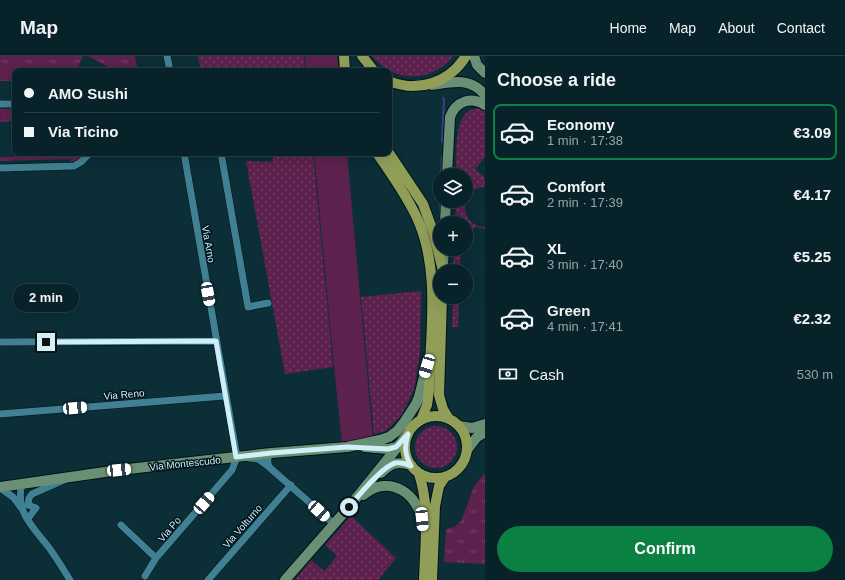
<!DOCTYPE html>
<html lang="en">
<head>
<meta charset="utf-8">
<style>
	body { margin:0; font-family:Arial,sans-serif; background:#162f35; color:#f1f3f6; height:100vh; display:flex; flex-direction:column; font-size:15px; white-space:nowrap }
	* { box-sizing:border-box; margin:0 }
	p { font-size:13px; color:#98a4a8 }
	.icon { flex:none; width:22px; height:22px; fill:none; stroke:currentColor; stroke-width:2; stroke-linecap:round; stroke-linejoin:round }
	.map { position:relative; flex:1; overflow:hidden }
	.sheet { display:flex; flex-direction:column; background:#082229; width:360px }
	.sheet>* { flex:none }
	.banner { position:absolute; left:12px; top:12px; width:380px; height:88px; border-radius:8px; box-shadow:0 4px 16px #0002,0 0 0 1px #293f46; display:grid; align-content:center; height:88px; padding:0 12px; background:#082229 }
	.controls { position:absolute; left:433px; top:112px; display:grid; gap:8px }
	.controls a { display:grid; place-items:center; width:40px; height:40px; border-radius:50%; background:#082229; box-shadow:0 4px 16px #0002,0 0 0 1px #293f46; font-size:20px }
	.end { position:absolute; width:18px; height:18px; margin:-9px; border:5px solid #d0eff9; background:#111; box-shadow:0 0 0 2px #111 }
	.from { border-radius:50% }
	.bubble { position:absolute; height:28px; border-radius:14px; background:#082229; box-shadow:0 4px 16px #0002,0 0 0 1px #293f46; font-size:13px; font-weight:700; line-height:28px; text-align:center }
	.car { position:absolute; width:12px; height:24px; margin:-12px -6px; border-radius:5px; box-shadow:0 0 3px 1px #0007; background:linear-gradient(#fff 24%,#345 0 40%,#fff 0 76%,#345 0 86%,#fff 0) }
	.banner b { display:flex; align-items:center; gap:14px; height:38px; font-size:15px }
	.banner b+b { border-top:1px solid #293f46 }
	.banner i { width:10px; height:10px; background:#f1f3f6 }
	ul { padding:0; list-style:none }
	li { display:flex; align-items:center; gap:12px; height:56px; margin:0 8px 6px; padding:0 4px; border:2px solid transparent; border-radius:8px }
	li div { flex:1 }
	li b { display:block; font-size:15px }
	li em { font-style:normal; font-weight:700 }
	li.current { border-color:#0b8043 }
	li>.icon { width:36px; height:36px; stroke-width:1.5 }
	h2 { padding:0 12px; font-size:18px; line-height:48px }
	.pay { display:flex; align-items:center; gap:10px; height:44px; padding:0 12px; font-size:15px }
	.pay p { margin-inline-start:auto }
	.cta { display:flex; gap:8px; margin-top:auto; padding:8px 12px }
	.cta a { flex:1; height:46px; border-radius:24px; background:#0b8043; color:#fff; font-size:16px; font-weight:700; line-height:46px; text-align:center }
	header { display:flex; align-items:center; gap:24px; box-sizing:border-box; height:56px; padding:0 20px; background:#082229; border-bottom:1px solid #293f46 }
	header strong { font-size:19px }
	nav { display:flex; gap:22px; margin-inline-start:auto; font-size:14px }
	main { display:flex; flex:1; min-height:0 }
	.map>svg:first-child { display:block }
	.grass { fill:url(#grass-dots) }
	.park { fill:url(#park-tufts) }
	.garden { fill:#5d214d }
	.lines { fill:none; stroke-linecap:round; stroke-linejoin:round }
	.stream { stroke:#3e3e89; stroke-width:2 }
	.street-casing { stroke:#02141a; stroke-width:8 }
	.secondary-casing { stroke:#02141a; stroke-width:12 }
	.primary-casing { stroke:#02141a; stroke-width:12 }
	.street { stroke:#418092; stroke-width:7 }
	.secondary { stroke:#698f75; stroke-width:10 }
	.primary { stroke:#919e58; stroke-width:10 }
	.route { stroke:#d0eff9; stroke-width:5 }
	.labels { text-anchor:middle; stroke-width:3; stroke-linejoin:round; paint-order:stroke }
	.street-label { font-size:10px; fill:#d0eff9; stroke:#00151c }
</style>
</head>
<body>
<header>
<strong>Map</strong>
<nav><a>Home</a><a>Map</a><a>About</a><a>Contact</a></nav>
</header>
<main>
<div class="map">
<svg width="485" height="524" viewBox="0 0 485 524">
	<defs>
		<pattern id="grass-dots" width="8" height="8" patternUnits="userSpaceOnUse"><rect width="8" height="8" fill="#5d214d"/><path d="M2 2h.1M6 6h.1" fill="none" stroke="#734267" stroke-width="1.8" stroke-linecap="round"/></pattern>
		<pattern id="park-tufts" width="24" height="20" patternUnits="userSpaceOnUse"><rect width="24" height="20" fill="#5d214d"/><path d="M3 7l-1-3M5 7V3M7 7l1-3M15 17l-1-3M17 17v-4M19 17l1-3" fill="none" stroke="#734267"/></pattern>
	</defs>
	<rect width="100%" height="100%" fill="#0b2e37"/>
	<path class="grass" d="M198 0H304L305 15H201Z
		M372 0H453C433 27 393 27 372 0Z
		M478 52 485 53V101L475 113 485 122V131C476 131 470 136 466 144V119H456C457 102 454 69 466 57 469 54 474 53 478 52Z
		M272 97H313L333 311 285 318 246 105 273 106Z
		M456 145H466C462 158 471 171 485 171V173L475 171 472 176H466V167H455Z
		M454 193H461L460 215H453Z
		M421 235 420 297 414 334 401 360 386 375 374 378 361 241Z
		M453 241H459L458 271H452Z
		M415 391a21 21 0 1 1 42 0a21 21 0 1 1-42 0Z
		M351 460 396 502 378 524H295L311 504 324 515 337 500 325 489Z"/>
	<path class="park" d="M0 0H83L76 15H15V25H0Z
		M88 0H135L138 15H116Z
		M0 53H15V65L0 66Z
		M31 97H85L79 103 71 106 70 103 0 105V101L31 100Z
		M485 417V508L444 506 446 473 454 471 461 465 474 430Z"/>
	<path class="garden" d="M305 0H337L339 15H306Z
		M314 97H347L373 382 342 386 334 311Z"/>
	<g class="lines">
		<path class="stream" d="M442 86 444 44 443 42
			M441 119 442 100
			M440 170V145"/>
		<g class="street-casing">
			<path id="street" d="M167 0 170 15
				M0 48H15
				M221 97 248 251 268 247
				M0 112 74 110 81 106 90 97
				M0 286 216 285
				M0 358 225 340
				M271 397C267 402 267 404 269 411L334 468
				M249 402 258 403 269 411
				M22 428C14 456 35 473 50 493 57 503 64 514 70 524
				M0 432 13 441 22 453
				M30 460 36 452 28 449 29 442 32 438 64 424
				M121 469 156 502
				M145 520 156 502 232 414 237 401 184 97
				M208 524 291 429"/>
		</g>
		<g class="secondary-casing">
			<path id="secondary" d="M474 0 477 9 485 17
				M432 29C453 26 470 21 485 39
				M447 119 450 61C456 45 471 40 485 49
				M445 167 446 145
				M443 209 444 193
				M459 370 472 372 485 368
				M365 391 388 393 396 391
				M467 394 477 381 485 376
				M381 417C391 407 397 405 411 409
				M0 431 119 414 271 397 347 391 380 384 389 381 397 375 405 365 416 348 419 341 428 305
				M363 439C390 417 420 438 423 470
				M285 524 349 451 408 378"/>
		</g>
		<g class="primary-casing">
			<path id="primary" d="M344 0 345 15
				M362 0 374 15
				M389 25C418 37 449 27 466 0
				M377 97C391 118 406 138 417 162 441 214 430 278 429 334L427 349 421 364
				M389 97 423 148 434 178 443 215
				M442 241 439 339 443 353 449 363
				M405 391a31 31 0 1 1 62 0a31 31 0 1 1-62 0Z
				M419 418C430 451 425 489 424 524
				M432 524 435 450 439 430 445 421"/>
		</g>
		<use href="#street" class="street"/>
		<use href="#secondary" class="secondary"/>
		<use href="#primary" class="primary"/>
	</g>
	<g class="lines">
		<path class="route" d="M46 286 216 285 236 401 271 397 347 391 388 393 396 391 408 378C404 390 405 399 411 410 406 408 400 406 395 407 382 411 358 440 349 451"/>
	</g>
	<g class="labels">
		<g class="street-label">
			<text transform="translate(209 188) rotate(80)" y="4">Via Arno</text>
			<text transform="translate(124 338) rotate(-5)" y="4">Via Reno</text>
			<text transform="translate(185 407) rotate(-6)" y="4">Via Montescudo</text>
			<text transform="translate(242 470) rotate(-49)" y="4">Via Volturno</text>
			<text transform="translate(169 473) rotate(-49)" y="4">Via Po</text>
		</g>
	</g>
</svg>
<div class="controls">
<a><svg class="icon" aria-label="layers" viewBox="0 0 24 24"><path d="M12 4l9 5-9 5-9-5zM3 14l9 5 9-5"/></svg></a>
<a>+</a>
<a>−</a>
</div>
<i class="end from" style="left:349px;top:451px"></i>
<i class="end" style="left:46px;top:286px"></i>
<div class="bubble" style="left:13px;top:228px;width:66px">2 min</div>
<i class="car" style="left:208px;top:238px;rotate:170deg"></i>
<i class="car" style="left:427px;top:310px;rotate:197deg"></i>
<i class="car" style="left:75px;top:352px;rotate:85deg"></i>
<i class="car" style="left:119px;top:414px;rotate:84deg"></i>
<i class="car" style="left:204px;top:447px;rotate:41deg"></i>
<i class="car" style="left:319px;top:455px;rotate:132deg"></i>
<i class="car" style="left:422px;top:463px;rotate:175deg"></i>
<div class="banner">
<b><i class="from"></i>AMO Sushi</b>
<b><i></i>Via Ticino</b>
</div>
</div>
<section class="sheet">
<h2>Choose a ride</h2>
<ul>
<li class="current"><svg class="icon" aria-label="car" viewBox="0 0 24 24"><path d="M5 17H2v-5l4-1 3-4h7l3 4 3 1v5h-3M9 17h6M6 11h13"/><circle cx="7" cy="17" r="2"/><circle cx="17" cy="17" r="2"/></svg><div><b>Economy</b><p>1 min · 17:38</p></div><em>€3.09</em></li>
<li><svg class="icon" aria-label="car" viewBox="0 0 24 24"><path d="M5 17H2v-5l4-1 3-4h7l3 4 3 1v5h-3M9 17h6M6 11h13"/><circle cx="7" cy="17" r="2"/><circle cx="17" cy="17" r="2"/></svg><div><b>Comfort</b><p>2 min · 17:39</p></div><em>€4.17</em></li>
<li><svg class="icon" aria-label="car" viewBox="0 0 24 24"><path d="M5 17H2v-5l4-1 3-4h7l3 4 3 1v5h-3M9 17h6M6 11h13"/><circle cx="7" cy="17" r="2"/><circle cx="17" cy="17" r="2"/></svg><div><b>XL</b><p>3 min · 17:40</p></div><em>€5.25</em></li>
<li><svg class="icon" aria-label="car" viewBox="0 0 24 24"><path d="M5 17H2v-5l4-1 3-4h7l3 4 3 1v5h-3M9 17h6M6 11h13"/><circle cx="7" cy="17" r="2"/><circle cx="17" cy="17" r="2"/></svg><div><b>Green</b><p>4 min · 17:41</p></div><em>€2.32</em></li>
</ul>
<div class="pay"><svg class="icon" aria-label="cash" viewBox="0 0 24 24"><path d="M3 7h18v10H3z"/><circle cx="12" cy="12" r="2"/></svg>Cash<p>530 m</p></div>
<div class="cta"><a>Confirm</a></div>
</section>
</main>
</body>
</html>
